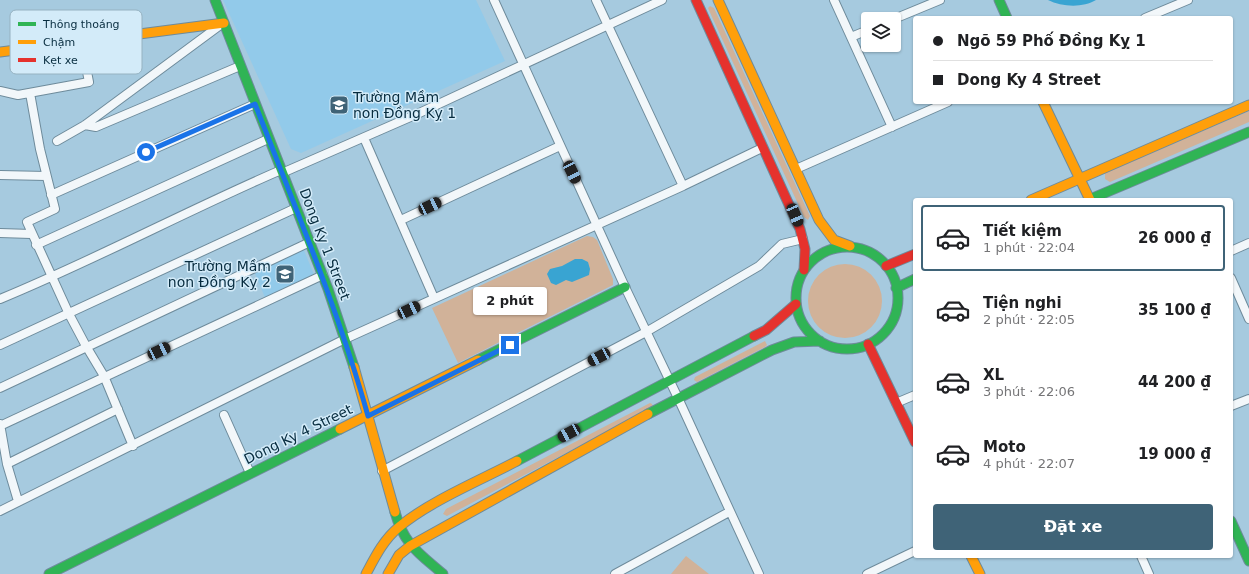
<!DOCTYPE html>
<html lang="vi">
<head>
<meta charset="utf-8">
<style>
	body { margin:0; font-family:"DejaVu Sans",sans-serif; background:#f2f2f2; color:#202124; height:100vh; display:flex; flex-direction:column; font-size:15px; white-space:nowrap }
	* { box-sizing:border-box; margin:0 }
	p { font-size:13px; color:#757577 }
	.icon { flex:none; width:22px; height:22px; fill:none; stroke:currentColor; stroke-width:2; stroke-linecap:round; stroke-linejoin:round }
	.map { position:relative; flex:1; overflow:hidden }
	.side { position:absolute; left:913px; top:198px; width:320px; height:360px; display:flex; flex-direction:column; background:#fff; border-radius:4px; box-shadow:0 1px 3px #0004 }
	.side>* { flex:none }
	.top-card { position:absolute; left:913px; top:16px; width:320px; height:88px; border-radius:4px; box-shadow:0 1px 3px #0004; display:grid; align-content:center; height:88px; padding:0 20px; background:#fff }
	.buttons { position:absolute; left:861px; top:12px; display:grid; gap:8px }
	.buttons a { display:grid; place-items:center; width:40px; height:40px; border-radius:4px; background:#fff; box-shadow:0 1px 3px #0004; font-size:20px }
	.end { position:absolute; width:18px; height:18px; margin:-9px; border:5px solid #1a73e8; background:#fff; box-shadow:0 0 0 2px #fff }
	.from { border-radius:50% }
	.bubble { position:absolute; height:28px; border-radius:4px; background:#fff; box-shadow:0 1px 3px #0004; font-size:13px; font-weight:800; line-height:28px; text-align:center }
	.car { position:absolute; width:12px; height:24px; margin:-12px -6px; border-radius:5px; box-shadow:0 0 3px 1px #0007; background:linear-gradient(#222 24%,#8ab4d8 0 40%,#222 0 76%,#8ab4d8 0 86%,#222 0) }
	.top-card b { display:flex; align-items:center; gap:14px; height:38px; font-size:15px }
	.top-card b+b { border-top:1px solid #e0e0e0 }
	.top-card i { width:10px; height:10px; background:#202124 }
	ul { padding:7px 0 0; list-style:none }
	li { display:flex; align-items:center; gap:12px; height:66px; margin:0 8px 6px; padding:0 12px; border:2px solid transparent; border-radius:4px }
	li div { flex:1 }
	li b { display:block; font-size:15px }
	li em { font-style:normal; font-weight:800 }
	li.selected { border-color:#3f6377 }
	li>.icon { width:36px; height:36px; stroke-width:1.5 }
	.cta { display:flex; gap:8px; margin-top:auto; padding:8px 20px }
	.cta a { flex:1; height:46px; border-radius:4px; background:#3f6377; color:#fff; font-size:16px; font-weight:800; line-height:46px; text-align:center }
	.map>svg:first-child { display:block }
	.built { fill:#92caea }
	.green { fill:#d1b299 }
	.water { fill:#39a4d2 }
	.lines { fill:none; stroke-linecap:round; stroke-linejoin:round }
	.street-casing { stroke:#6e8b9b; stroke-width:10 }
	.fast-casing { stroke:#6e8b9b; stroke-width:11 }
	.slow-casing { stroke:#6e8b9b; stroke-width:11 }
	.jam-casing { stroke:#6e8b9b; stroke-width:11 }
	.street { stroke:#f2f7fa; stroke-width:8 }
	.fast { stroke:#30b455; stroke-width:9 }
	.slow { stroke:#ff9f0a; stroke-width:9 }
	.jam { stroke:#e5322d; stroke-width:9 }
	.route { stroke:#1a73e8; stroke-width:5 }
	.labels { text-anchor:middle; stroke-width:3; stroke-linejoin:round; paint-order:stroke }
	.poi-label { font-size:14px; fill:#072c3f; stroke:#d3ebf9; text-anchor:start }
	.street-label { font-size:14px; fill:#072c3f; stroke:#d3ebf9 }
	.key { fill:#d3ebf9; stroke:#96b2c1; stroke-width:1 }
	.key-label { font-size:11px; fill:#072c3f }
</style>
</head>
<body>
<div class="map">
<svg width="1249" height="574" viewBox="0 0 1249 574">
	<rect width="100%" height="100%" fill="#a6cadf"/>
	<path class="built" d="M223 0H476L505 61 301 153 291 149Z
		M303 248 315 277 266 300 254 271Z"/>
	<path class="green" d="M710 6 714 8 809 214 810 216 808 220 804 217 712 17 708 8Z
		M1249 111V122L1110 182 1105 179V173Z
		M587 236 593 237 597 240 613 279V285L458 363 432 308Z
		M808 301a37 37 0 1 1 74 0a37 37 0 1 1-74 0Z
		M765 341 767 345 765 347 697 382 694 380 695 377Z
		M650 403 652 404 653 407 447 516 443 514 446 509Z
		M686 556 709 574H671Z"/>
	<path class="water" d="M1048 0H1096C1083 8 1062 7 1048 0Z
		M575 259H582L588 262 590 269 589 275 572 282 566 280 556 285 551 283 547 274 550 269 562 266Z"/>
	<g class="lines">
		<g class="street-casing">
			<path id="street" d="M494 0 625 287 678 398 759 574
				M596 0 683 186
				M834 0 892 127
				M1145 18 1188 0
				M894 19 940 0
				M851 37 868 30
				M0 91 18 95 89 82 81 41
				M30 93 40 149 55 209 27 222 69 314 86 346 104 376 133 446
				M85 125 96 127 240 66
				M364 138 434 298
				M57 141 85 125 223 23
				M796 169 948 102
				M282 173 415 115 662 0
				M0 175 46 176
				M51 195 255 104
				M401 220 560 146
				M0 233 31 234
				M36 245 268 139
				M1231 251 1249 243
				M1231 278 1249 319
				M0 299C95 260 186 211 281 170
				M0 345 296 208
				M0 388 310 242
				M896 403 915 395
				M1231 406 1249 399
				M224 415 250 473
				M0 424 7 464 18 501
				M0 426 323 275
				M7 464 118 409
				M382 471 646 332 759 266 782 244 803 239
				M0 511 345 339 683 186 762 148
				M1141 556 1149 574
				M615 574 729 512
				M867 574 915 551"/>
		</g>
		<g class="fast-casing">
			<path id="fast" d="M215 0 328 289 354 367
				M999 0 1007 18
				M1088 200 1249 132
				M796 298a51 51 0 1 1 102 0a51 51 0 1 1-102 0Z
				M896 288 915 279
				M478 360 625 287
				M648 414 772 350 794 342 820 341
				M517 461 754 336
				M395 512C404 545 419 553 443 574
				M1231 521 1249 561
				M49 574 340 429"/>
		</g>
		<g class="slow-casing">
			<path id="slow" d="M718 0 819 220 834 240 850 246
				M0 52 224 23
				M1043 102 1090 200
				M1031 200 1249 105
				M354 367 395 512
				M340 429 478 360
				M971 556 980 574
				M366 574C375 557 384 539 399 527 430 501 481 480 517 461
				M388 574 399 555 410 546 648 414"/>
		</g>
		<g class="jam-casing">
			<path id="jam" d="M696 0 800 229 805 249 804 270
				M886 266 915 254
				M754 336 766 330 796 304
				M868 344 915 442"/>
		</g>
		<use href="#street" class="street"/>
		<use href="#fast" class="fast"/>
		<use href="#slow" class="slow"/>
		<use href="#jam" class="jam"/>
	</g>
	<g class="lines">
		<path class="route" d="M146 152 255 104C295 207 338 309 368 416L510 345"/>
	</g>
	<defs>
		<g id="school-square" transform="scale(1)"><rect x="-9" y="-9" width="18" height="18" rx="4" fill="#3f6377" stroke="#d3ebf9"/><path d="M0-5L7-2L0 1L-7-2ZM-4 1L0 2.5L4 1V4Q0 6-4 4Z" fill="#fff"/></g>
	</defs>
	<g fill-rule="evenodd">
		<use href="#school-square" x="339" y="105"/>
		<use href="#school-square" x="285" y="274"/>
	</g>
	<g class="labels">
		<g class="poi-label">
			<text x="353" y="102">Trường Mầm<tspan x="353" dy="16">non Đồng Kỵ 1</tspan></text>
			<text x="271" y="271" text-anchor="end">Trường Mầm<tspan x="271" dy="16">non Đồng Kỵ 2</tspan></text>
		</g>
		<g class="street-label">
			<text transform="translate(325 244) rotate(69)" y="5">Dong Ky 1 Street</text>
			<text transform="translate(298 434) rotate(-26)" y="5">Dong Ky 4 Street</text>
		</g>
	</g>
	<rect x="10" y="10" width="132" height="64" rx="6" class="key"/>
	<rect x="18" y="22" width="18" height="4" fill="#30b455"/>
	<rect x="18" y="40" width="18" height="4" fill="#ff9f0a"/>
	<rect x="18" y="58" width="18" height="4" fill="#e5322d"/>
	<g class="key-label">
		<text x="43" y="28">Thông thoáng</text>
		<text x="43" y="46">Chậm</text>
		<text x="43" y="64">Kẹt xe</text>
	</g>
</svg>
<div class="buttons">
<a><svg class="icon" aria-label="layers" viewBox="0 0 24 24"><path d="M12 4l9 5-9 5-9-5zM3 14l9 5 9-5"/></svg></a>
</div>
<i class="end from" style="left:146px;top:152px"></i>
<i class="end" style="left:510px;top:345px"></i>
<div class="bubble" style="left:473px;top:287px;width:74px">2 phút</div>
<i class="car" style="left:572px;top:172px;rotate:154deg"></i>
<i class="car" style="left:430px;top:206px;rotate:65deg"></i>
<i class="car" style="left:795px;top:215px;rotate:157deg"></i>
<i class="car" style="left:409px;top:310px;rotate:65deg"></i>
<i class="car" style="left:159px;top:351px;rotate:65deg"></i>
<i class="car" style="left:599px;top:357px;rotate:242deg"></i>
<i class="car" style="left:569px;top:433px;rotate:242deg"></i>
<div class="top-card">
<b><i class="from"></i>Ngõ 59 Phố Đồng Kỵ 1</b>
<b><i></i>Dong Ky 4 Street</b>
</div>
<section class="side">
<ul>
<li class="selected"><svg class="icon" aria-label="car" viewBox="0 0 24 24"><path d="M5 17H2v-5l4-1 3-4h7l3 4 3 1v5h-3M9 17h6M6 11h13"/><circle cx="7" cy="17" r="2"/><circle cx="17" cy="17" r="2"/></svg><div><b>Tiết kiệm</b><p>1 phút · 22:04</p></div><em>26 000 ₫</em></li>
<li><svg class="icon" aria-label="car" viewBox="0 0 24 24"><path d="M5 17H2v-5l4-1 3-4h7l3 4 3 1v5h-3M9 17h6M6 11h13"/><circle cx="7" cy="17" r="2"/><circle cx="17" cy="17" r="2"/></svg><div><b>Tiện nghi</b><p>2 phút · 22:05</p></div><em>35 100 ₫</em></li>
<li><svg class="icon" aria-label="car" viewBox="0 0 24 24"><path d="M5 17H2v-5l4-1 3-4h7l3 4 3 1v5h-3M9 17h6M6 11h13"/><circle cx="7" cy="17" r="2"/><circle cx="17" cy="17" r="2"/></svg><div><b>XL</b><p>3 phút · 22:06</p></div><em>44 200 ₫</em></li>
<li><svg class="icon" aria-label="car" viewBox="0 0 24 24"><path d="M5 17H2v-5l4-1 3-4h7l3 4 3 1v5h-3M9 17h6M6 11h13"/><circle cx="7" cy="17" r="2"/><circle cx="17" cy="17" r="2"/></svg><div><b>Moto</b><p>4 phút · 22:07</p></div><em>19 000 ₫</em></li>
</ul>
<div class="cta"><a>Đặt xe</a></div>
</section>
</div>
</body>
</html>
